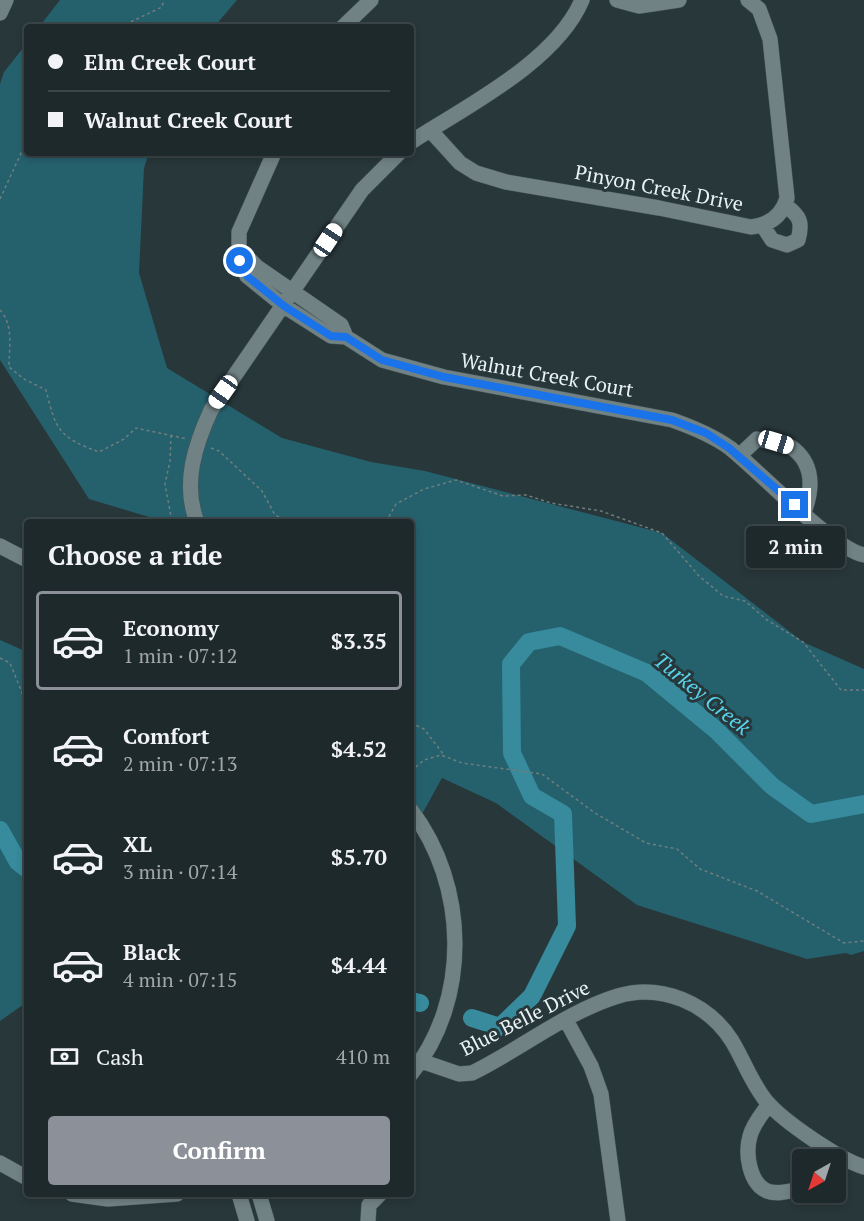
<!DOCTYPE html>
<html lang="en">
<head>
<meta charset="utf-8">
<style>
	body { margin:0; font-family:"PT Serif",serif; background:#2b3538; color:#f1f3f6; height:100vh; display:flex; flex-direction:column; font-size:22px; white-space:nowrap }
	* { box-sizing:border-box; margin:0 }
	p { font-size:20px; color:#a1a6a9 }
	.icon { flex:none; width:33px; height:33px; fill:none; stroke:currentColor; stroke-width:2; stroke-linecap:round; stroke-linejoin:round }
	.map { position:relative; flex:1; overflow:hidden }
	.details { position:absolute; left:24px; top:519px; width:390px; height:678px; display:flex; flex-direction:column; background:#1e292c; border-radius:6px; box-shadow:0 3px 9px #0003,0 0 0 2px #3c4548 }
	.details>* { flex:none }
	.guide { position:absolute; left:24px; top:24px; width:390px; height:132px; border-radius:6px; box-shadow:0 3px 9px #0003,0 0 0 2px #3c4548; display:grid; align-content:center; height:132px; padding:0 24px; background:#1e292c }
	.needle { width:39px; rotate:219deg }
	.fabs { position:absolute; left:792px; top:1149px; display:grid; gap:12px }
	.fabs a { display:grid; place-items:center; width:54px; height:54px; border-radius:6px; background:#1e292c; box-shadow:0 3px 9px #0003,0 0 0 2px #3c4548; font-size:30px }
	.end { position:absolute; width:27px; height:27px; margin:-14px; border:8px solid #1a73e8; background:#fff; box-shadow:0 0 0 3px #fff }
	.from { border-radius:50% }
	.bubble { position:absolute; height:42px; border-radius:6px; background:#1e292c; box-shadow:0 3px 9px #0003,0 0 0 2px #3c4548; font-size:20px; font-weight:800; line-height:42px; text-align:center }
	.car { position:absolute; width:18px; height:36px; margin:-18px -9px; border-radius:8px; box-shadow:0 0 4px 2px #0007; background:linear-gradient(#fff 24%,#345 0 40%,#fff 0 76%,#345 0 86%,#fff 0) }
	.guide b { display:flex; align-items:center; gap:21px; height:57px; font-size:22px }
	.guide b+b { border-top:2px solid #3c4548 }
	.guide i { width:15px; height:15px; background:#f1f3f6 }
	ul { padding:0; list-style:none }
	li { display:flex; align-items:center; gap:18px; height:99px; margin:0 12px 9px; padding:0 12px; border:3px solid transparent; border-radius:6px }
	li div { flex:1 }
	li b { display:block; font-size:22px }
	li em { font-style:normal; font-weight:800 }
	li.selected { border-color:#8c9099 }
	li>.icon { width:54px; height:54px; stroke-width:1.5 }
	h2 { padding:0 24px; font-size:27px; line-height:72px }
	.pay { display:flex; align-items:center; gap:15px; height:66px; padding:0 24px; font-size:22px }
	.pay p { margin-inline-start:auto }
	.action { display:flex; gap:12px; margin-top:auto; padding:12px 24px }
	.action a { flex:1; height:69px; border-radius:6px; background:#8c9099; color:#fff; font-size:24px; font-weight:800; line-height:69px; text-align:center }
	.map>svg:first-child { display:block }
	.green { fill:#25616d }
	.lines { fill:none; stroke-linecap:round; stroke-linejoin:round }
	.river { stroke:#378b9c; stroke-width:18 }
	.minor-casing { stroke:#485558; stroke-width:16 }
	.path { stroke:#707d7f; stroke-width:1.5; stroke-dasharray:3 3; stroke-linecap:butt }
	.minor { stroke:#718285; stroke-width:15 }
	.route { stroke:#1a73e8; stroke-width:8 }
	.labels { text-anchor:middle; stroke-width:6; stroke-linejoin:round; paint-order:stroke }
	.street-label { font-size:20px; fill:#e9f2f4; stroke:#28373a }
	.water-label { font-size:21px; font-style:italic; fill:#58d3eb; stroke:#28373a }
</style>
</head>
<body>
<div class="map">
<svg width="864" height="1221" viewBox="0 0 864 1221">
	<rect width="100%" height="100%" fill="#28373a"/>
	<path class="green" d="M60 0H237L214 27H39Z
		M27 43V153H149L144 168 139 273 167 368 282 438 371 462 425 471 662 533 803 642 864 669V951L851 955 846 953 807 959 637 905 496 803 442 778 411 834V522H166L89 499 0 360V84L4 72Z
		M0 640 25 651 27 655V1002L0 1021Z"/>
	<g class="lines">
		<path class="river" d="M0 830 18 862 27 869
			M411 1001 420 1003
			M472 1018 500 1027 532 996 567 926 563 814 532 796 512 753 511 664 529 642 560 636 647 673 716 730 772 786 811 814 864 804"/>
		<g class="minor-casing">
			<path id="minor" d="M617 0 639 6 679 0
				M0 13 6 0
				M343 27 371 0
				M430 130 460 163 476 173 506 182 659 208 751 227C769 225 782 216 787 198L770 39 759 9 748 0
				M411 142C465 107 556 62 582 0
				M274 153 239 232V249L240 261 247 276 284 306 331 336 346 337 382 360 444 377 672 420C692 427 712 435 730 448 759 471 833 549 864 555
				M763 226 772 240 787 245 798 240C803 222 800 216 785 205
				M239 249 257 267 341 325 346 337
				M739 456 757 439C767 441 782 441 791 447 814 463 813 489 804 512
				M197 522C182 484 195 445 211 410L362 190 399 153
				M0 546 27 560
				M411 810C468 885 471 1000 411 1074
				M566 1020 591 1066 601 1094 618 1221
				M421 1061 459 1074 472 1073C521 1049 566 1012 618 996 661 983 708 1003 732 1041 744 1061 751 1082 766 1101 783 1121 838 1159 864 1167
				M769 1104C762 1114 753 1124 750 1136 745 1153 749 1183 767 1191 777 1195 790 1191 800 1189L802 1185
				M0 1163 27 1178
				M72 1194 108 1199 177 1194
				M239 1194 247 1221
				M259 1194 267 1221
				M368 1221 369 1205 380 1194"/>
		</g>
		<path class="path" d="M120 27 162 7 164 0
			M0 199 22 151 27 146
			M0 310C14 325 9 348 9 367L24 379 46 390C56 431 59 437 99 452L124 439 136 428 187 439
			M171 435 170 461 165 484 172 522
			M211 448 219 451 262 491 275 515 290 522
			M386 522 396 504 424 489 456 480 503 496 526 495 551 503 601 511 662 533 699 576 723 596 745 601 767 620 803 642 841 690H864
			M0 658 10 663 27 705
			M411 723 424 729 444 755
			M411 771 424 760 441 755 462 763 542 774 595 813 646 843 677 849 700 869 757 891 844 943 864 941"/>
		<use href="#minor" class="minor"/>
	</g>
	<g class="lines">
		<path class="route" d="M240 261 247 276 284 306 331 336 346 337 382 360 444 377 672 420 706 433 729 448 795 505"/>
	</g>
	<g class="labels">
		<g class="street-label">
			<text transform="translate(659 188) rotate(11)" y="7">Pinyon Creek Drive</text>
			<text transform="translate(547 375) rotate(10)" y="7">Walnut Creek Court</text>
			<text transform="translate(525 1018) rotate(-27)" y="7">Blue Belle Drive</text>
		</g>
		<g class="water-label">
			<text transform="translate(702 694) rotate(39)" y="7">Turkey Creek</text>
		</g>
	</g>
</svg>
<div class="fabs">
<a><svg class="needle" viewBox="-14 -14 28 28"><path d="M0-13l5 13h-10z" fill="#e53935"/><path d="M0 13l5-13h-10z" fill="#a1a6a9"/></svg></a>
</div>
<i class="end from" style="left:240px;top:261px"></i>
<i class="end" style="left:795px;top:505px"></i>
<div class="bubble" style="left:746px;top:526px;width:99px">2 min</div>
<i class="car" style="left:328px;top:240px;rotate:34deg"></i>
<i class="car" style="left:223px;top:392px;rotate:215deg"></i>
<i class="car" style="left:776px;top:442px;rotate:107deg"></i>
<div class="guide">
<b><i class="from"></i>Elm Creek Court</b>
<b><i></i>Walnut Creek Court</b>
</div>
<section class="details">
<h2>Choose a ride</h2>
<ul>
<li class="selected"><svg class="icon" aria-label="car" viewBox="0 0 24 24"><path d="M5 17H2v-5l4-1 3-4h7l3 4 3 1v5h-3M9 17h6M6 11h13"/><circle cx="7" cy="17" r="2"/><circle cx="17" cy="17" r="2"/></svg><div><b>Economy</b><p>1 min · 07:12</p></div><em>$3.35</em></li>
<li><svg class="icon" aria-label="car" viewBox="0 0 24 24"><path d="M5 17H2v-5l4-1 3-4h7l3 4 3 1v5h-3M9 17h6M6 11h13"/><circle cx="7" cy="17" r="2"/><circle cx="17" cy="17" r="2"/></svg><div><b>Comfort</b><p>2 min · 07:13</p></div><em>$4.52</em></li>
<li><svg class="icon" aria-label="car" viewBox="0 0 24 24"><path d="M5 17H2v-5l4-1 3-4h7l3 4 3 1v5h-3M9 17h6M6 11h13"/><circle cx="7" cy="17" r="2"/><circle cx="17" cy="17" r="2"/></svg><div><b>XL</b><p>3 min · 07:14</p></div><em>$5.70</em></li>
<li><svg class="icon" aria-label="car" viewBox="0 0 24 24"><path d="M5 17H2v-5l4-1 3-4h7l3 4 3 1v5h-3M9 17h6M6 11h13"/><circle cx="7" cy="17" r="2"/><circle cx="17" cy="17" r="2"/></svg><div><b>Black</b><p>4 min · 07:15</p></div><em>$4.44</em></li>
</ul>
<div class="pay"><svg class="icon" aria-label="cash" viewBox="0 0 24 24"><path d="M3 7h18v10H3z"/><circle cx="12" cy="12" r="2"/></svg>Cash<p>410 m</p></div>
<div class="action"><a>Confirm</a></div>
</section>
</div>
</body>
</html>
